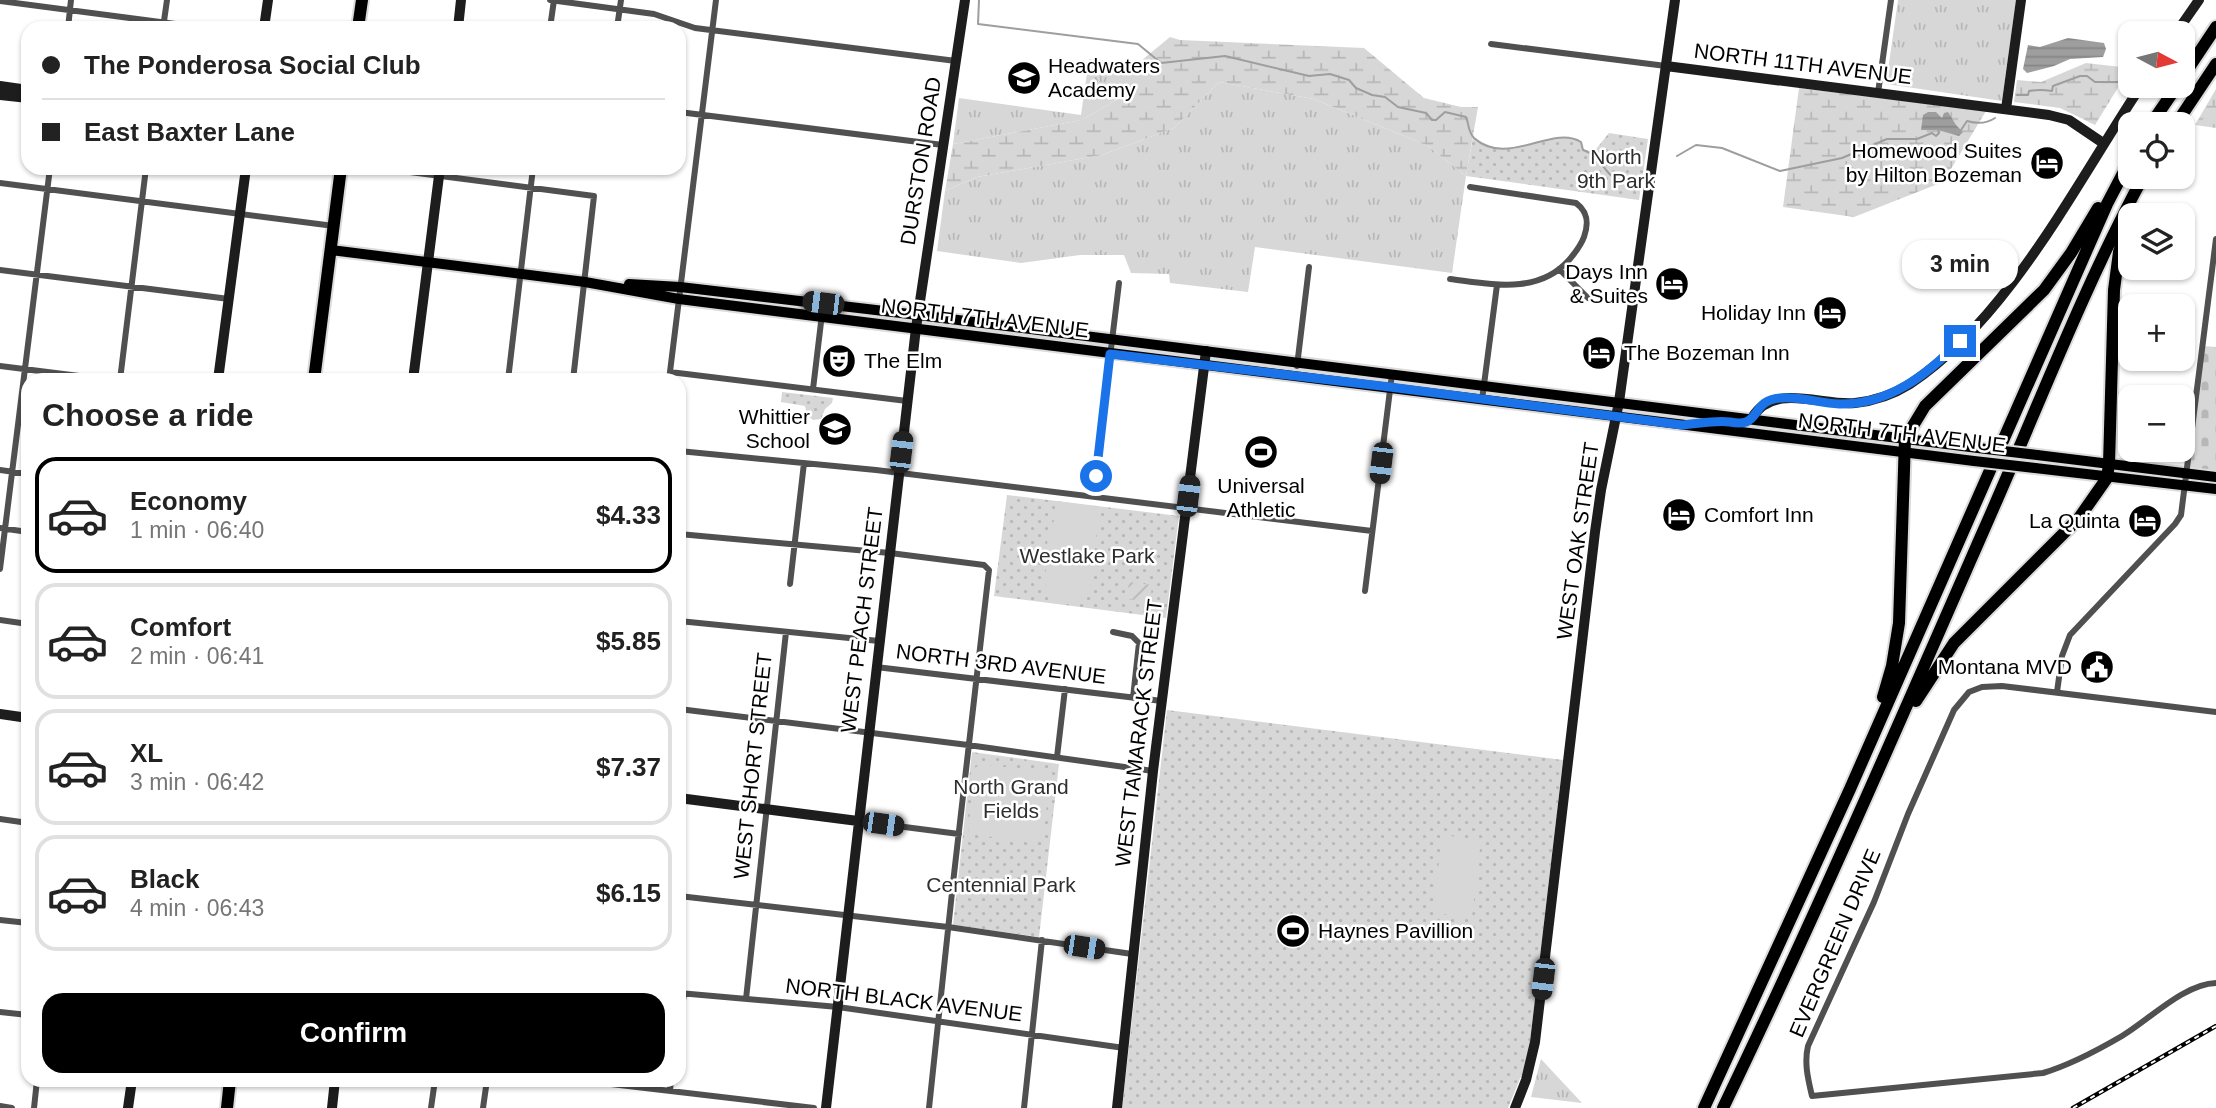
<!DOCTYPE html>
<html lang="en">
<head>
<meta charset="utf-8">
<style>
	body { margin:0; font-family:Helvetica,sans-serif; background:#f6f6f6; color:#222; height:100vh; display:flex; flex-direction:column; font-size:26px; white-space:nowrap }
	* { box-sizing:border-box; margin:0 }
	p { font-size:23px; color:#767676 }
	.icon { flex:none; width:38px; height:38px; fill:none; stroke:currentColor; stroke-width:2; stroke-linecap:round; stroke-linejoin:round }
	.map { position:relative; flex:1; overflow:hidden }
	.side { position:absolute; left:21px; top:373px; width:665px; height:714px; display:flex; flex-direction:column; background:#fff; border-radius:21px; box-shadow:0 2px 5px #0004 }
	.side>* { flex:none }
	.top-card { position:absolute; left:21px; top:21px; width:665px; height:154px; border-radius:21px; box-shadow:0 2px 5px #0004; display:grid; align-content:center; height:154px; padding:0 21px; background:#fff }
	.needle { width:46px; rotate:97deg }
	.buttons { position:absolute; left:2118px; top:21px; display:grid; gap:14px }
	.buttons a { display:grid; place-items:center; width:77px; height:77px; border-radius:14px; background:#fff; box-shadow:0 2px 5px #0004; font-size:35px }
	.end { position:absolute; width:32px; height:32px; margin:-16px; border:9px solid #1a73e8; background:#fff; box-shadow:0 0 0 4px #fff }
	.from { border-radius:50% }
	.bubble { position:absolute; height:49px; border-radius:21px; background:#fff; box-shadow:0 2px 5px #0004; font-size:23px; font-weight:700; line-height:49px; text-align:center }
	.car { position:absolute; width:21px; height:42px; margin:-21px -10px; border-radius:9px; box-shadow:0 0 5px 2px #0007; background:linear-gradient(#222 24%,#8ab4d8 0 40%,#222 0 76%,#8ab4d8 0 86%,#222 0) }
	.top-card b { display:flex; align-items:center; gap:24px; height:66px; font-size:26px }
	.top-card b+b { border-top:2px solid #e0e0e0 }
	.top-card i { width:18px; height:18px; background:#222 }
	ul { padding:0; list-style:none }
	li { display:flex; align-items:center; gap:21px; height:116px; margin:0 14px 10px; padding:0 7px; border:4px solid #e0e0e0; border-radius:21px }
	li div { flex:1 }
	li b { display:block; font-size:26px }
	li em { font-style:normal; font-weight:700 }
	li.selected { border-color:#000 }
	li>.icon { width:63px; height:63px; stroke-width:1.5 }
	h2 { padding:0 21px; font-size:32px; line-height:84px }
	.button { display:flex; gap:14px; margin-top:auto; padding:14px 21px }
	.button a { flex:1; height:80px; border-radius:21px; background:#000; color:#fff; font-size:28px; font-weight:700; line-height:80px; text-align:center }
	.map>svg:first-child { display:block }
	.grass { fill:url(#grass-tufts) }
	.wetland { fill:url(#wetland-marsh) }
	.cemetery { fill:url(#cemetery-stones) }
	.park { fill:url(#park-dots) }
	.garden { fill:url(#garden-furrows) }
	.pitch { fill:#d7d7d7 }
	.water { fill:url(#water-rules) }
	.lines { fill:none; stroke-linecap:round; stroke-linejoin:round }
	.stream { stroke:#9e9e9e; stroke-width:2 }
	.primary-casing { stroke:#dbdbdb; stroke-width:14 }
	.highway-casing { stroke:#dbdbdb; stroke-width:16 }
	.street { stroke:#505050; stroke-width:6 }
	.secondary { stroke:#1d1d1d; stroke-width:10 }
	.primary { stroke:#000; stroke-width:10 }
	.highway { stroke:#000; stroke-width:12 }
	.rail-casing { stroke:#000; stroke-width:4.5 }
	.rail { stroke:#fff; stroke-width:2; stroke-dasharray:5; stroke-linecap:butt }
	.primary-bridge-casing { stroke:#dbdbdb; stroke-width:14; stroke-linecap:butt }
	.primary-bridge { stroke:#000; stroke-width:10 }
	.route { stroke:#1a73e8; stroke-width:9 }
	.labels { text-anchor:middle; stroke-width:5; stroke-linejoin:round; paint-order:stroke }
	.street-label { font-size:21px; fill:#000; stroke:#fff }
	.poi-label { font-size:21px; fill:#000; stroke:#fff; text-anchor:end }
	.park-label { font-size:21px; fill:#2e2e2e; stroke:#fff }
</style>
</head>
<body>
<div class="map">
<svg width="2216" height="1108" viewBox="0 0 2216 1108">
	<defs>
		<pattern id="grass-tufts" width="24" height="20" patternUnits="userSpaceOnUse" patternTransform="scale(1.75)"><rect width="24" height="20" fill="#d7d7d7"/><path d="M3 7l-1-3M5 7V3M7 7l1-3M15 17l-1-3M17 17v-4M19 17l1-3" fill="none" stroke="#b7b7b7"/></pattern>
		<pattern id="wetland-marsh" width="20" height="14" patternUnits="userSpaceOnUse" patternTransform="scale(1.75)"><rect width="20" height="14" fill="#d7d7d7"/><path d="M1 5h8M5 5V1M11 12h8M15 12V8" fill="none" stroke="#b7b7b7"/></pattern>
		<pattern id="cemetery-stones" width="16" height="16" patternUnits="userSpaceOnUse" patternTransform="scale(1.75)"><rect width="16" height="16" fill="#d7d7d7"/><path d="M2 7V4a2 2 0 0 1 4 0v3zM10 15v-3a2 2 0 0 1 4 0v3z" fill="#b7b7b7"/></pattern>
		<pattern id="park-dots" width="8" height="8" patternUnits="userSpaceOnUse" patternTransform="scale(1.75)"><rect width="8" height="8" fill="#d7d7d7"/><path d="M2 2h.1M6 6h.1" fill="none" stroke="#b7b7b7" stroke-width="1.8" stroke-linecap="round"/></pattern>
		<pattern id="garden-furrows" width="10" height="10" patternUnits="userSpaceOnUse" patternTransform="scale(1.75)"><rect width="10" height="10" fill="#d7d7d7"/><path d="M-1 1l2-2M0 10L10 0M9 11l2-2" fill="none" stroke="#b7b7b7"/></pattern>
		<pattern id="water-rules" width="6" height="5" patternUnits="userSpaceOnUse" patternTransform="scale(1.75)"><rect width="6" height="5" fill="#9e9e9e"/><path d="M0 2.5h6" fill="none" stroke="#868686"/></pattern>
	</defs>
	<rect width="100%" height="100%" fill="#fff"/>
	<path class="grass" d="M1898 0H2016L2002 101 1886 84Z
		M1089 59 1136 65V88L1082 120 953 144 959 98 1081 115Z
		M1219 82 1314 99 1428 146 1466 176 1452 273 1255 247 1248 292 1170 283 1169 274 1131 273 1124 255H1080L1021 263 937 251 945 191 977 177 1102 155 1174 128Z
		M1541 1059 1582 1103 1531 1097Z"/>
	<path class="wetland" d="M1170 37 1180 40 1364 48 1424 98 1461 107H1478L1466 176 1428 146 1314 99 1219 82 1174 128 1102 155 977 177 945 191 953 144 1082 120 1136 88V65Z
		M2086 63 2130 68 2095 125 2060 108 2014 102 2017 80 2041 82Z
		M1799 88 1986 111 1943 182 1854 217 1783 207Z
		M2216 89V128L2195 125Z"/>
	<path class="cemetery" d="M2203 346 2216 347V477L2187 473Z"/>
	<path class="park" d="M1609 133 1648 139 1639 200 1466 176 1473 137C1480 141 1487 145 1494 147 1523 155 1556 127 1581 142L1583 150 1592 154Z
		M782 392 833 398 832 403 825 409 821 419 813 420 807 415 805 406 781 402Z
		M1007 495 1179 516 1166 618 994 596Z
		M1167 710 1563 760 1528 1059 1508 1108H1122Z
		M972 752 1059 764 1039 937 953 925Z"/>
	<path class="garden" d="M1129 582 1152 585 1150 602 1127 599Z"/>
	<path class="pitch" d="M1056 501 1100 507 1090 587 1085 600C1073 605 1052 601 1045 590L1048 528 1054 521Z
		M980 764 1047 772 1051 777 1042 839 1038 841C1022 839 979 839 968 830L975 768Z
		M1442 835 1481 840 1472 917 1433 913Z"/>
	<path class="water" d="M2068 38 2104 43 2106 49 2103 57 2070 59 2054 66 2027 73 2023 69 2028 45 2040 47Z
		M1928 112H1936L1942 118 1944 113 1948 112 1956 125 1963 132 1959 136 1938 130H1921L1923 115Z"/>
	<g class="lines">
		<path class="stream" d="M979 0 978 24 1138 44 1161 63 1225 56 1309 76 1330 74 1349 80 1356 88 1372 95 1385 97 1398 107 1426 113 1432 120H1436L1445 112 1466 117C1469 124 1468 132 1474 138 1507 168 1552 124 1581 142L1583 150C1609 158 1600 183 1632 180
			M2017 95H2028L2029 91C2035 90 2045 90 2052 91L2053 86 2080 76H2087L2095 82H2118L2121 84
			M1961 130 1967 121C1977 124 1986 124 1995 118
			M1677 156 1696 145 1722 148 1780 171 1842 158 1887 139H1917L1932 133 1936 136 1939 133 1938 130"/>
		<g class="primary-casing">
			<path id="primary" d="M331 250 585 282 679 299 1974 461
				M629 284 680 287 918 315 1978 448
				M2037 455 2216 477
				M2035 468 2216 489"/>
		</g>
		<g class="highway-casing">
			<path id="highway" d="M358 28 362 0
				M2182 78 2216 27
				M2151 124 2177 86
				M2176 124 2216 64
				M314 380 341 168
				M1883 697 1892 666 1899 623 1905 439 1925 406 2044 290 2071 253 2098 208
				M1916 701 1954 643 2079 518 2107 478 2109 464 2114 290 2119 252 2130 220
				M227 1108 230 1080
				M1704 1108 1850 789 2107 204 2130 160
				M1723 1108C1814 919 1898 726 1982 534 2035 415 2081 292 2143 177"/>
		</g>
		<path class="street" d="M550 0 654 14 695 28 956 61
			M0 1 206 28
			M68 28 71 0
			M163 28 167 0
			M550 28 554 0
			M617 28 621 0
			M1491 44 1666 66
			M1878 93 1891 0
			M679 112 943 145
			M379 168 594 196 573 380
			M0 183 334 226
			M1559 269 1588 298
			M0 270 229 299
			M1450 279C1491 284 1538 295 1569 260 1575 253 1581 245 1584 237 1589 223 1588 212 1576 203L1470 187
			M0 366 111 380
			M1297 366 1309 267
			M670 372 907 401
			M120 380 146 168
			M508 380 533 168
			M669 380 716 0
			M813 389 822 314
			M1482 400 1497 285
			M679 451 876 470 1372 531
			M0 470 28 474
			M1093 497 1119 283
			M0 528 28 532
			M679 534 890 553 984 565 989 570 953 883 929 1108
			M0 569 50 168
			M790 584 804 463
			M1365 591 1392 374
			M0 620 28 624
			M679 621 879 641
			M1113 632 1132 636 1139 643 1133 698
			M876 667 1162 701
			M2057 692 2062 656 2070 635 2175 524 2181 515 2216 239
			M679 709 968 745 1153 771
			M2216 712 2002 686 1982 687 1969 692 1954 710 1908 814 1874 902 1808 1046C1804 1063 1808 1079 1812 1096L2043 1073C2070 1065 2098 1050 2122 1036 2150 1019 2184 984 2216 983
			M1057 757 1065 689
			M0 819 28 823
			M858 821 959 834
			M679 896 948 927 1132 954
			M0 920 28 923
			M679 993 838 1007 1124 1048
			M746 999 786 632
			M0 1012 28 1015
			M679 1026 684 994
			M577 1080 814 1108
			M670 1091 671 1080
			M0 1106 12 1108
			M34 1108 37 1080
			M431 1108 435 1080
			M483 1108 487 1080
			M1024 1108 1042 940"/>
		<path class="secondary" d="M264 28 268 0
			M458 28 461 0
			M2176 33 2199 0
			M1666 66 2049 115 2069 120 2103 143
			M0 86 28 90
			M0 95 28 98
			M2006 109 2021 0
			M218 380 246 168
			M413 380 440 168
			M1752 418C1773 382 1821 406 1855 403 1874 401 1894 394 1910 384 2008 320 2077 182 2141 86
			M0 714 28 718
			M679 798 858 821
			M128 1108 132 1080
			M332 1108 335 1080
			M826 1108 916 328 965 0
			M1117 1108 1153 771 1206 351
			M1515 1108 1526 1080 1535 1042 1595 532 1601 490 1619 402 1675 0"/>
		<use href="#primary" class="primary"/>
		<use href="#highway" class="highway"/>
		<g class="rail-casing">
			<path id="rail" d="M2073 1108 2216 1026"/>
		</g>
		<use href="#rail" class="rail"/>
		<g class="primary-bridge-casing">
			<path id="primary-bridge" d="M1978 448 2037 455
				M1974 461 2035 468"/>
		</g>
		<use href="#primary-bridge" class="primary-bridge"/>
	</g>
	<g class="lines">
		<path class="route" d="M1096 476 1110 354 1390 387 1682 425C1698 424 1714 420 1730 422 1735 423 1741 424 1746 422 1759 417 1756 400 1780 398 1799 396 1819 403 1839 404 1888 405 1927 375 1960 341"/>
	</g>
	<defs>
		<g id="school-disc" transform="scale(1.75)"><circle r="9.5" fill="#000" stroke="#fff"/><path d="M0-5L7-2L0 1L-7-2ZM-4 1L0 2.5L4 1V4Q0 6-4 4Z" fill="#fff"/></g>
		<g id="hotel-disc" transform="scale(1.75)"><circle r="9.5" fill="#000" stroke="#fff"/><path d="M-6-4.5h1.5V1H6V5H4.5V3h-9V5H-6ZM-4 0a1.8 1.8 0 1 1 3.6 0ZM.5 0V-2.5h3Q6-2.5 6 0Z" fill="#fff"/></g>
		<g id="theatre-disc" transform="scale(1.75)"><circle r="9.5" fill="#000" stroke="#fff"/><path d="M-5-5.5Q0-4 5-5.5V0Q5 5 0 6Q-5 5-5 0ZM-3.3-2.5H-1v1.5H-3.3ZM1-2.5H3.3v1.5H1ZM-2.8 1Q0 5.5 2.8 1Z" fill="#fff"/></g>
		<g id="stadium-disc" transform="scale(1.75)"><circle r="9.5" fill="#000" stroke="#fff"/><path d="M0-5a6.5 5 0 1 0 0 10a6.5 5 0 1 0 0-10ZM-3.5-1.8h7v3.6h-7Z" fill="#fff"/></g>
		<g id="civic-disc" transform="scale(1.75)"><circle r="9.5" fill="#000" stroke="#fff"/><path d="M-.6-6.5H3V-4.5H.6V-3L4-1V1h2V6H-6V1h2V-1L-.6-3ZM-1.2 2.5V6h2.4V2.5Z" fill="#fff"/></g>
	</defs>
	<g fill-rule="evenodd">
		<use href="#school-disc" x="1024" y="78"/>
		<use href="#hotel-disc" x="2047" y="163"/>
		<use href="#hotel-disc" x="1672" y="284"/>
		<use href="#hotel-disc" x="1830" y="313"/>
		<use href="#hotel-disc" x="1599" y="353"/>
		<use href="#theatre-disc" x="839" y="361"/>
		<use href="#school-disc" x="835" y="429"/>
		<use href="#stadium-disc" x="1261" y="452"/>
		<use href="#hotel-disc" x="1679" y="515"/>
		<use href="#hotel-disc" x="2145" y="521"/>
		<use href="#civic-disc" x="2097" y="667"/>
		<use href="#stadium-disc" x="1293" y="931"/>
	</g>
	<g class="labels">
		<g class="street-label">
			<text transform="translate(1803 64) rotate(7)" y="7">NORTH 11TH AVENUE</text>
			<text transform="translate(921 161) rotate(-81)" y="7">DURSTON ROAD</text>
			<text transform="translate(985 318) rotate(7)" y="7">NORTH 7TH AVENUE</text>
			<text transform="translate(1902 433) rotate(7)" y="7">NORTH 7TH AVENUE</text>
			<text transform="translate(1578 541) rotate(-82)" y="7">WEST OAK STREET</text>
			<text transform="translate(862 620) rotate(-83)" y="7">WEST PEACH STREET</text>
			<text transform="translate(1001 664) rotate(7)" y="7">NORTH 3RD AVENUE</text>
			<text transform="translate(1139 733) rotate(-83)" y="7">WEST TAMARACK STREET</text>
			<text transform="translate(753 766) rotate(-84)" y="7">WEST SHORT STREET</text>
			<text transform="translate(1835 943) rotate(-67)" y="7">EVERGREEN DRIVE</text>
			<text transform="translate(904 1000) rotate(7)" y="7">NORTH BLACK AVENUE</text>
		</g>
		<g class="poi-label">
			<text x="1048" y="73" text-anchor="start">Headwaters<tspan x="1048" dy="24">Academy</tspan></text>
			<text x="2022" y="158">Homewood Suites<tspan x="2022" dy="24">by Hilton Bozeman</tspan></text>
			<text x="1648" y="279">Days Inn<tspan x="1648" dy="24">&amp; Suites</tspan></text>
			<text x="1806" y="320">Holiday Inn</text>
			<text x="1624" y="360" text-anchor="start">The Bozeman Inn</text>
			<text x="864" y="368" text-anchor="start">The Elm</text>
			<text x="810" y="424">Whittier<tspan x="810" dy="24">School</tspan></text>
			<text x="1261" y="493" text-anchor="middle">Universal<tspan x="1261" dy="24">Athletic</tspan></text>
			<text x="1704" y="522" text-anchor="start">Comfort Inn</text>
			<text x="2120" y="528">La Quinta</text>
			<text x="2072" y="674">Montana MVD</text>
			<text x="1318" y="938" text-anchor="start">Haynes Pavillion</text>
		</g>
		<g class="park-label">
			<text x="1616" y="164">North<tspan x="1616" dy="24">9th Park</tspan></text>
			<text x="1087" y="563">Westlake Park</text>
			<text x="1011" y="794">North Grand<tspan x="1011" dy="24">Fields</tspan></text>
			<text x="1001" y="892">Centennial Park</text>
		</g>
	</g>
</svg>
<div class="buttons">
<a><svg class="needle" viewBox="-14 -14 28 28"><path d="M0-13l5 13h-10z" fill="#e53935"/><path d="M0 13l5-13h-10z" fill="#767676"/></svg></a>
<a><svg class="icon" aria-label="locate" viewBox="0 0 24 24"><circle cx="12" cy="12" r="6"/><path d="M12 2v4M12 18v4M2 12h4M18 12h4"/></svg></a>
<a><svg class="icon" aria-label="layers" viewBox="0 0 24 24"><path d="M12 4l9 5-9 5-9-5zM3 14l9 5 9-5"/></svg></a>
<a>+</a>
<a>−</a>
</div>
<i class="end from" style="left:1096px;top:476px"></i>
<i class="end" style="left:1960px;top:341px"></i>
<div class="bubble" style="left:1902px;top:240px;width:116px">3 min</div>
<i class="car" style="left:823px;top:303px;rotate:277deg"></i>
<i class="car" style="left:901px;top:452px;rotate:7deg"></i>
<i class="car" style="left:1381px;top:463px;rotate:187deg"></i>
<i class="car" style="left:1188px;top:496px;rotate:7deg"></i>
<i class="car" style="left:883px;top:824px;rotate:98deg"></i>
<i class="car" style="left:1084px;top:947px;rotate:99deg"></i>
<i class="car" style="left:1543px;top:979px;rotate:187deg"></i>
<div class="top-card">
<b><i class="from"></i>The Ponderosa Social Club</b>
<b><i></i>East Baxter Lane</b>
</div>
<section class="side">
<h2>Choose a ride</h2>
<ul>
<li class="selected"><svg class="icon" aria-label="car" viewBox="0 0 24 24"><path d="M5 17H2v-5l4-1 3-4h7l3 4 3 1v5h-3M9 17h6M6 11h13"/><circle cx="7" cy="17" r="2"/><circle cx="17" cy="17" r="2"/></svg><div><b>Economy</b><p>1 min · 06:40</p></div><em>$4.33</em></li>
<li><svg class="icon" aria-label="car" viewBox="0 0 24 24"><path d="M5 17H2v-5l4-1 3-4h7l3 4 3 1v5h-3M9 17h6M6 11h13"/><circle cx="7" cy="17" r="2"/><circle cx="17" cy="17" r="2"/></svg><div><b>Comfort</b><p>2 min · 06:41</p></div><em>$5.85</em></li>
<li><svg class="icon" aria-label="car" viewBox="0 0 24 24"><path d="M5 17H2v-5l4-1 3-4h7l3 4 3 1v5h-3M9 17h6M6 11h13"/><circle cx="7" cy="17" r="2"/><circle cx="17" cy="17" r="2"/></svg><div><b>XL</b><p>3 min · 06:42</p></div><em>$7.37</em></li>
<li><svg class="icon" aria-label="car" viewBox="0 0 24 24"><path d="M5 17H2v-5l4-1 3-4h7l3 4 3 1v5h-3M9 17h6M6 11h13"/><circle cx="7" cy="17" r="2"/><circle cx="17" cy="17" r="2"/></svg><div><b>Black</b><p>4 min · 06:43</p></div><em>$6.15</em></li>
</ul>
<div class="button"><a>Confirm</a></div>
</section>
</div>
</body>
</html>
